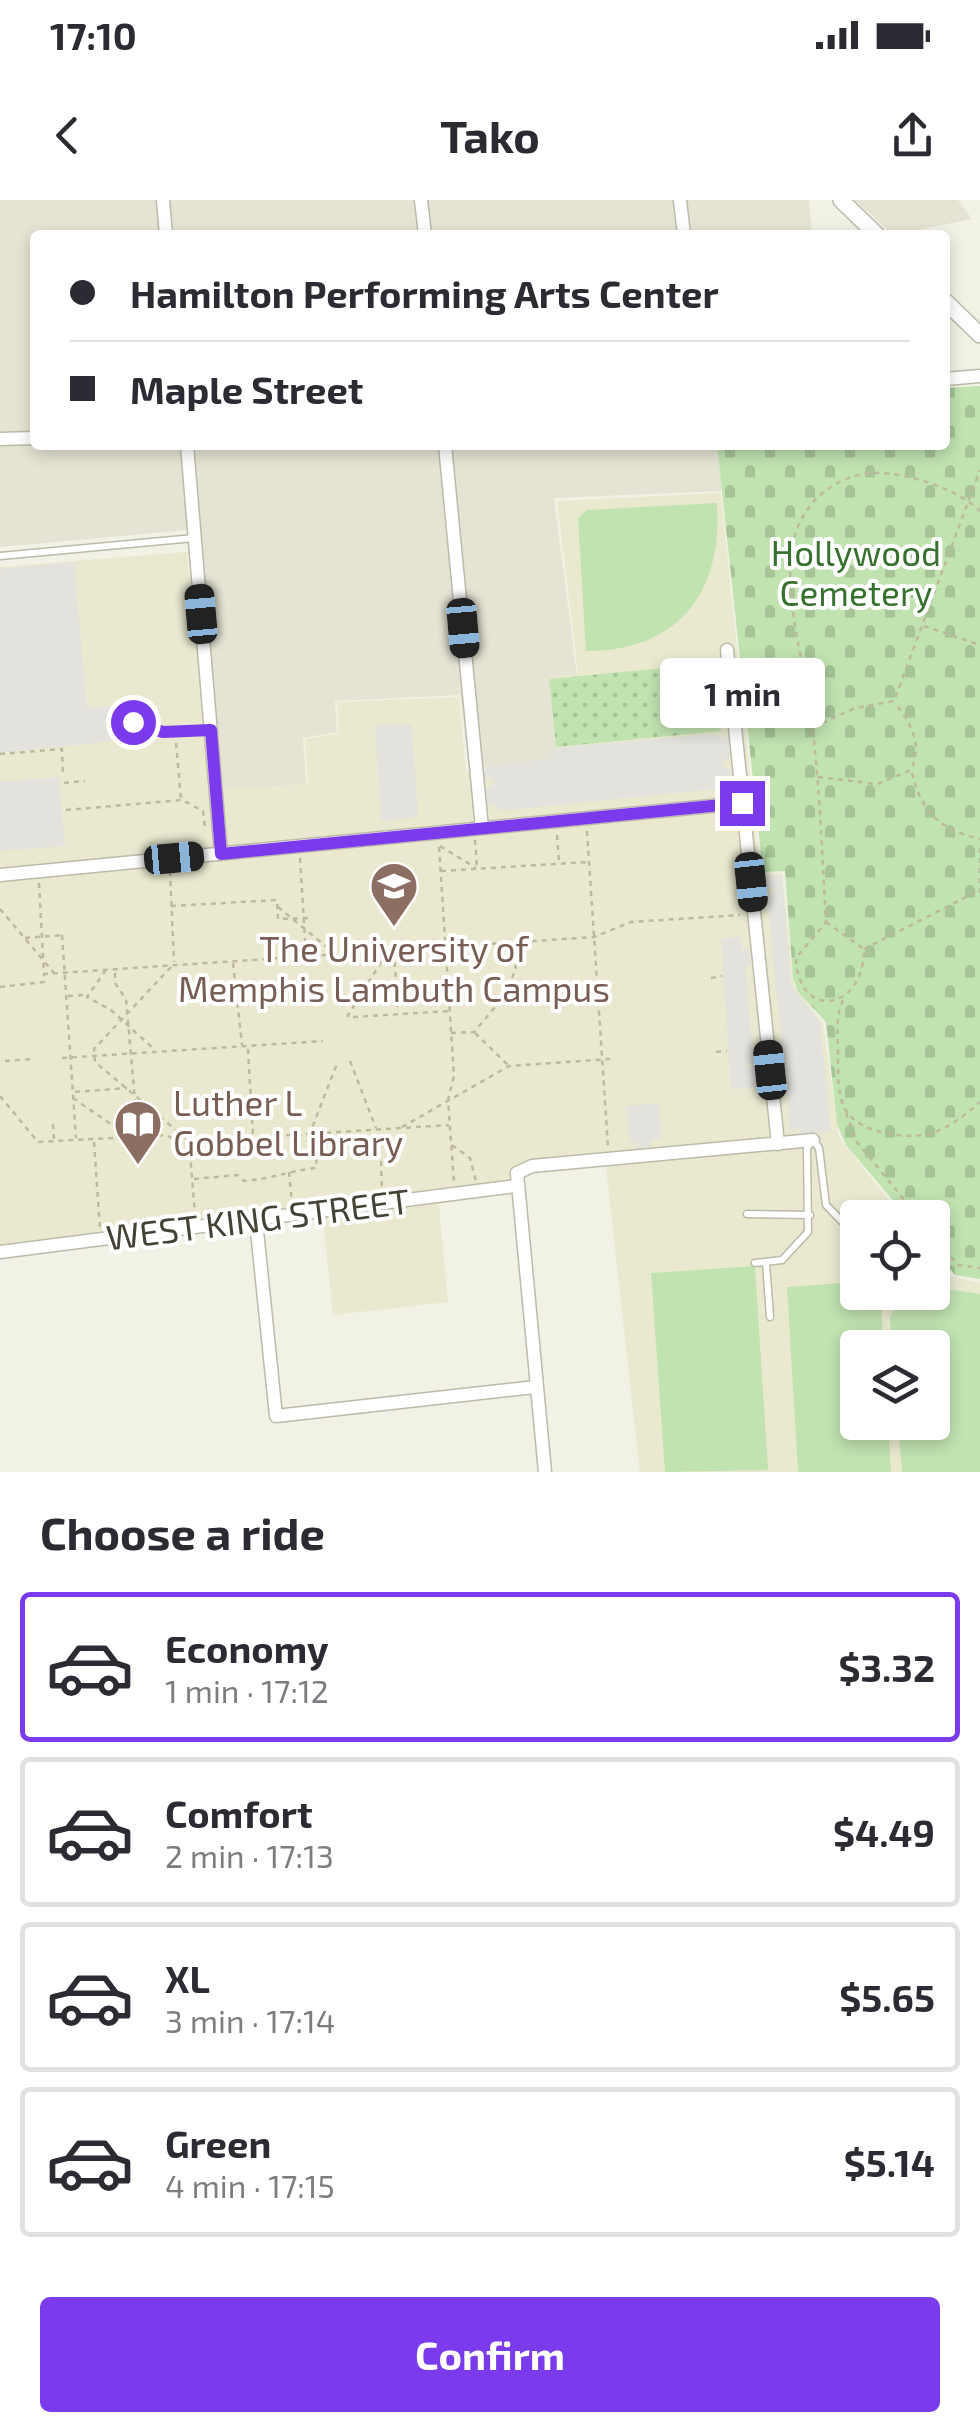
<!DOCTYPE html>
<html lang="en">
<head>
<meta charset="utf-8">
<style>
	body { margin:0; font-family:"Exo 2",sans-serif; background:#f2f2f3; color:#2b2b33; height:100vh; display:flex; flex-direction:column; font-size:38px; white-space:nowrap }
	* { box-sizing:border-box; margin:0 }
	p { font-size:32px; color:#7c7c81 }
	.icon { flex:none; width:55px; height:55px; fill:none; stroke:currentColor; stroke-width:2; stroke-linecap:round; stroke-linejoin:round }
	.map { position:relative; height:1272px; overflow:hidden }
	.details { display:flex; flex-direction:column; background:#fff; flex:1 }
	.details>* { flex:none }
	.hud { position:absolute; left:30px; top:30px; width:920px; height:220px; border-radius:10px; box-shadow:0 5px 15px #0003; display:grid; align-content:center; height:220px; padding:0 40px; background:#fff }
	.tools { position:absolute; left:840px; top:1000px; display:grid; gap:20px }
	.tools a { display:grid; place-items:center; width:110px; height:110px; border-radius:10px; background:#fff; box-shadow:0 5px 15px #0003; font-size:50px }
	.end { position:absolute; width:45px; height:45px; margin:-22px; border:12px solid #7c3aed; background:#fff; box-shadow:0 0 0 5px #fff }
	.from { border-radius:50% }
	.bubble { position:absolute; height:70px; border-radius:10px; background:#fff; box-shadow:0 5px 15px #0003; font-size:32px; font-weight:700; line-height:70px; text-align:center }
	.car { position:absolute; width:30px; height:60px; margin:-30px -15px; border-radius:12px; box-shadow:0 0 8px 2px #0007; background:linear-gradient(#222 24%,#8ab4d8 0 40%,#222 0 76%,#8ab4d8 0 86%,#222 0) }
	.hud b { display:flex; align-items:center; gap:35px; height:95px; font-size:38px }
	.hud b+b { border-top:2px solid #e1e1e2 }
	.hud i { width:25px; height:25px; background:#2b2b33 }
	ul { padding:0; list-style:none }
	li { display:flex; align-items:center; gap:30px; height:150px; margin:0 20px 15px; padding:0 20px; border:5px solid #e1e1e2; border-radius:10px }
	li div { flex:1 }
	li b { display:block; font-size:38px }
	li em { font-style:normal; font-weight:700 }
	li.current { border-color:#7c3aed }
	li>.icon { width:90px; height:90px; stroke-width:1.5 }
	h2 { padding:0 40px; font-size:45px; line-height:120px }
	.cta { display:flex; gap:20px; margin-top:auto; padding:20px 40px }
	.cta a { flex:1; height:115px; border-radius:10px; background:#7c3aed; color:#fff; font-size:40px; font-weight:700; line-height:115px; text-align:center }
	.status { display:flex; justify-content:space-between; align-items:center; height:70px; padding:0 50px; background:#fff; direction:ltr }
	.status svg { height:28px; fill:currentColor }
	header { display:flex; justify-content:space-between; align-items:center; height:130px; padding:0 40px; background:#fff; font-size:45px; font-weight:700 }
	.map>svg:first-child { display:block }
	.residential { fill:#e5e4d4 }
	.education { fill:#eae9d0; fill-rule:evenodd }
	.grass { fill:#c0e3b0 }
	.cemetery { fill:url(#cemetery-stones) }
	.park { fill:url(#park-dots) }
	.parking { fill:#e3e2dd }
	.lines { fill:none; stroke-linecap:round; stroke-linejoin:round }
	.service-casing { stroke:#bcbaa9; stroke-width:9 }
	.minor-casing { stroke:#bcbaa9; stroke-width:15 }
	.tertiary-casing { stroke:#bcbaa9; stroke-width:18 }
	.path { stroke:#bdb99b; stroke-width:2.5; stroke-dasharray:5 5; stroke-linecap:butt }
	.service { stroke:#fff; stroke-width:6 }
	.minor { stroke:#fff; stroke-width:12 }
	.tertiary { stroke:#fff; stroke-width:15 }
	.route { stroke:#7c3aed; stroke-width:12 }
	.labels { text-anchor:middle; stroke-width:8; stroke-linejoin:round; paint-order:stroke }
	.park-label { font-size:35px; fill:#36712d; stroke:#fff }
	.education-label { font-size:35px; fill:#785e54; stroke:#fff }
	.street-label { font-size:35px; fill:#444135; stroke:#fff }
</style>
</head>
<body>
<div class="status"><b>17:10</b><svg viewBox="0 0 49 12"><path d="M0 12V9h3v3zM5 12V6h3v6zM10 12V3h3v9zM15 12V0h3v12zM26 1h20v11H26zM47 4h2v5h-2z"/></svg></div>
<header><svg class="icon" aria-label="back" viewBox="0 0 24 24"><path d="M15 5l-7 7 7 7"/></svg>Tako<svg class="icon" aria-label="share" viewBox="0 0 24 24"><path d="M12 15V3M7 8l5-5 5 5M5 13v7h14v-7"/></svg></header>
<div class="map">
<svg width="980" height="1272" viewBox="0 0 980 1272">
	<defs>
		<pattern id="cemetery-stones" width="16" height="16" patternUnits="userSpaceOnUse" patternTransform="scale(2.5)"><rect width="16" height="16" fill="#c0e3b0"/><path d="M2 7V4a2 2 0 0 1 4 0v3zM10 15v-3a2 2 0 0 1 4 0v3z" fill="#a6c498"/></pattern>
		<pattern id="park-dots" width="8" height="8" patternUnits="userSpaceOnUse" patternTransform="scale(2.5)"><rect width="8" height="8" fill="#c0e3b0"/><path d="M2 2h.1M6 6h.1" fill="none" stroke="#a6c498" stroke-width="1.8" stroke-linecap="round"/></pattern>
	</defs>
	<rect width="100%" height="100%" fill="#f1f1e5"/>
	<path class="residential" d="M0 0H809L812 35H35V245H717L722 291 554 298 577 477 549 480 557 561 469 569 460 495 335 501 337 532 303 538 306 584 220 591 198 329 0 347Z
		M855 0H958L972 19 893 35Z"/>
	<path class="education" d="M721 293 760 673H782L794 785 823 824 839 937 902 1017 858 1018V1092H932L933 1054 951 1076 980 1083V1272H640L605 957 523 964 512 984 438 995 448 1102 333 1115 322 1010 0 1049V367L187 352 212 590 308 584 305 539 339 533 337 502 459 497 466 571 559 562 548 478 578 473 557 301ZM858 1148H932V1222H858Z"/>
	<path class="grass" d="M717 303C723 392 679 451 586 451L578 318 587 310Z
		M755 1066 768 1270 665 1272 651 1073Z
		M857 1082 858 1092 880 1093 884 1147 858 1148V1222L888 1223 891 1272H798L787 1087Z
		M933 1087 980 1094V1272H902L898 1223 932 1222V1148L891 1147 890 1115 908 1093 932 1092Z"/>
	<path class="cemetery" d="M980 186V1079L955 1075 933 1049 932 1018 907 1017 846 945 837 924 826 822 798 792 793 778 785 671 763 672 717 245H945V188Z"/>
	<path class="park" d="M716 463 721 531 556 547 549 479Z"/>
	<path class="parking" d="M74 362 87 508 131 505 134 539 0 553V369Z
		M412 524 418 617 381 621 375 525Z
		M712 534 729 540 730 559H723V568L730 569 732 582 726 578 725 588 500 611 491 602 488 605 486 590 494 584 492 577 484 579V570L489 566 553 559V548Z
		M59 577 65 646 0 651V582Z
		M759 675 782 676 791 785 820 823 831 932 799 935 801 926 794 932 790 928 767 697 775 688H760Z
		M740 736 743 752 749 747 751 766H733H745L754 863 744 865 756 866 760 861 763 882 756 876 755 888 731 889 721 739Z
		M659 903 661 938 651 940V947L635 949 639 944 630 941 626 906Z"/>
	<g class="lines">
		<g class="service-casing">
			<path id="service" d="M0 356 194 338
				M133 522 163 532 210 530
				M747 1014 810 1015
				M755 1063 782 1060 808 1032 807 948 813 940 819 948 826 1005 858 1038
				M766 1063 770 1117"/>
		</g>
		<g class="minor-casing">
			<path id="minor" d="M163 0 166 35
				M421 0 425 35
				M680 0 684 35
				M945 179 980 176
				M0 239 35 238
				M187 245 221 654
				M445 245 482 628
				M727 450 778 944
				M0 675 742 603
				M256 1021 276 1216 535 1187
				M0 1052 516 986
				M545 1272 517 973 532 966 813 940"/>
		</g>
		<g class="tertiary-casing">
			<path id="tertiary" d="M841 0 877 35
				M945 101 980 135"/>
		</g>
		<path class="path" d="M924 426 980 445
			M813 527 855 508 894 501 980 270
			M176 543 181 599
			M0 554 62 549 63 576
			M912 573C922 614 940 629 980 639
			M818 577 877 584 911 570C923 545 911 523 895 503
			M64 583 85 581
			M66 610 182 600 203 611 205 628
			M587 631 608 947
			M557 635 559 662
			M475 640 477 667
			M440 646 476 668
			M439 647 454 876 448 900 454 983
			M980 648V693
			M300 658 306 755
			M170 671 174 762
			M441 671 588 662
			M39 683 44 774 594 737 631 722 740 715
			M171 706 277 700 278 719 310 718
			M278 707 334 753
			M0 709 54 773
			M826 722 864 749C864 812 798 821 796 758L826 722C822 656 820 589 812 524 806 470 782 394 793 342 802 303 834 275 874 273 906 272 958 289 980 311
			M62 735 76 938
			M25 738 64 735
			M864 749 978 691
			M394 752 398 812
			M233 763 242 845
			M171 767 94 849 95 862 189 941 195 1014
			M106 770 87 797 111 810 155 850
			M115 773V783L126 799 138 935
			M711 778 722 776
			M0 787 44 782V774
			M509 792 607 786
			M68 796 85 795
			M843 800C835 818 838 835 838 854 838 871 837 891 844 907 856 934 911 941 935 932 953 925 966 914 980 902
			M347 817 388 751
			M353 817 450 811
			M451 833 474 832 508 792 523 743
			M475 833 508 865
			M248 849 253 936
			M716 852 727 851
			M62 858 323 841
			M5 861 34 859
			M350 861 376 928
			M75 892 127 888
			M0 896 38 942 166 935 179 942 449 925
			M73 898 128 936
			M846 913 857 942 919 1018
			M53 924 54 940
			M402 927 509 866 610 859
			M94 942 100 1029
			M452 945 470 958 476 981
			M381 961 382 993
			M289 972 292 1004
			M194 979 237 975 244 981C270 979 289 971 316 968L317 943 310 933 338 861
			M932 1034 958 1065 980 1068"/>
		<use href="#service" class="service"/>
		<use href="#minor" class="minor"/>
		<use href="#tertiary" class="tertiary"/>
	</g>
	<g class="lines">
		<path class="route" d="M133 522 163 532 211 530 221 654 742 603"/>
	</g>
	<defs>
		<g id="university-pin" transform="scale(2.5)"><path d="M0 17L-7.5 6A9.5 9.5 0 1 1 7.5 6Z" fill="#8d6e63" stroke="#fff"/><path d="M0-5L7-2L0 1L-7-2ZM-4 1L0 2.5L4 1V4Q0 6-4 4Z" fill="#fff"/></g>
		<g id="library-pin" transform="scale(2.5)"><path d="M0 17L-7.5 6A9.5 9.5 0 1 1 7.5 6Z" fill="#8d6e63" stroke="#fff"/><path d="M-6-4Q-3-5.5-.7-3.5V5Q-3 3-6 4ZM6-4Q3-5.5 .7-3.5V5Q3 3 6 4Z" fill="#fff"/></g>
	</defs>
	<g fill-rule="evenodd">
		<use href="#university-pin" x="394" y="686"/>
		<use href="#library-pin" x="138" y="924"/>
	</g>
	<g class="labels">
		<g class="park-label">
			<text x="856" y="366">Hollywood<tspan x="856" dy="40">Cemetery</tspan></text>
		</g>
		<g class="education-label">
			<text x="394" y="762">The University of<tspan x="394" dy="40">Memphis Lambuth Campus</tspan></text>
			<text x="173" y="916" text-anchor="start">Luther L<tspan x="173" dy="40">Gobbel Library</tspan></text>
		</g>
		<g class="street-label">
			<text transform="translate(258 1020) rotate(-7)" y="12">WEST KING STREET</text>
		</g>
	</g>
</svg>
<div class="tools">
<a><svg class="icon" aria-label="locate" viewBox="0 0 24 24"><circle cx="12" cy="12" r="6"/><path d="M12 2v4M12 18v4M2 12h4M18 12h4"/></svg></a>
<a><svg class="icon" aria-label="layers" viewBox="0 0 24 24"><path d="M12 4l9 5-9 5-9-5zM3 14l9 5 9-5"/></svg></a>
</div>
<i class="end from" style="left:133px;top:522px"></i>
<i class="end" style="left:742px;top:603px"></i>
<div class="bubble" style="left:660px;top:458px;width:165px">1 min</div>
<i class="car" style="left:201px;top:414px;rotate:355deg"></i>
<i class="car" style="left:463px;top:428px;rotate:175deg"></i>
<i class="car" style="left:174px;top:658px;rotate:85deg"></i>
<i class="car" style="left:751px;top:682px;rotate:174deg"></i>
<i class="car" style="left:770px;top:870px;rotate:354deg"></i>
<div class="hud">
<b><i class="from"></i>Hamilton Performing Arts Center</b>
<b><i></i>Maple Street</b>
</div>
</div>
<section class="details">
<h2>Choose a ride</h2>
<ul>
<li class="current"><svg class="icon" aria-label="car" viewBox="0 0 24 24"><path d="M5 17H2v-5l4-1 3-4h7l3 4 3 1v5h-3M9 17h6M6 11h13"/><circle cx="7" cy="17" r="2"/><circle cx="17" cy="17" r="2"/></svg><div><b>Economy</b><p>1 min · 17:12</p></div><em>$3.32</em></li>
<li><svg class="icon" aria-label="car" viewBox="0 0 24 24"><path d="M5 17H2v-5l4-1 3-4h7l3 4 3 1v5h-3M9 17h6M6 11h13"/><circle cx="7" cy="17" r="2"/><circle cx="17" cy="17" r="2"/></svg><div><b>Comfort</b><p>2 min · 17:13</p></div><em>$4.49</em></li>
<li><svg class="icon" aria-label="car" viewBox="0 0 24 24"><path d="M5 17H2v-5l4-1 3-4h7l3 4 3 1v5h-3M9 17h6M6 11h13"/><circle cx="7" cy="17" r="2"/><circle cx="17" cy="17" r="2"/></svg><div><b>XL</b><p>3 min · 17:14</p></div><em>$5.65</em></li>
<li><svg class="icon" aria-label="car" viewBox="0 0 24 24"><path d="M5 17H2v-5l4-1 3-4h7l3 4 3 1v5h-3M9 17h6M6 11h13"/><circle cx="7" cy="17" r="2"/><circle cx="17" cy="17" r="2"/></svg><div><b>Green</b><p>4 min · 17:15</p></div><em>$5.14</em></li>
</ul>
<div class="cta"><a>Confirm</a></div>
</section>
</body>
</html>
